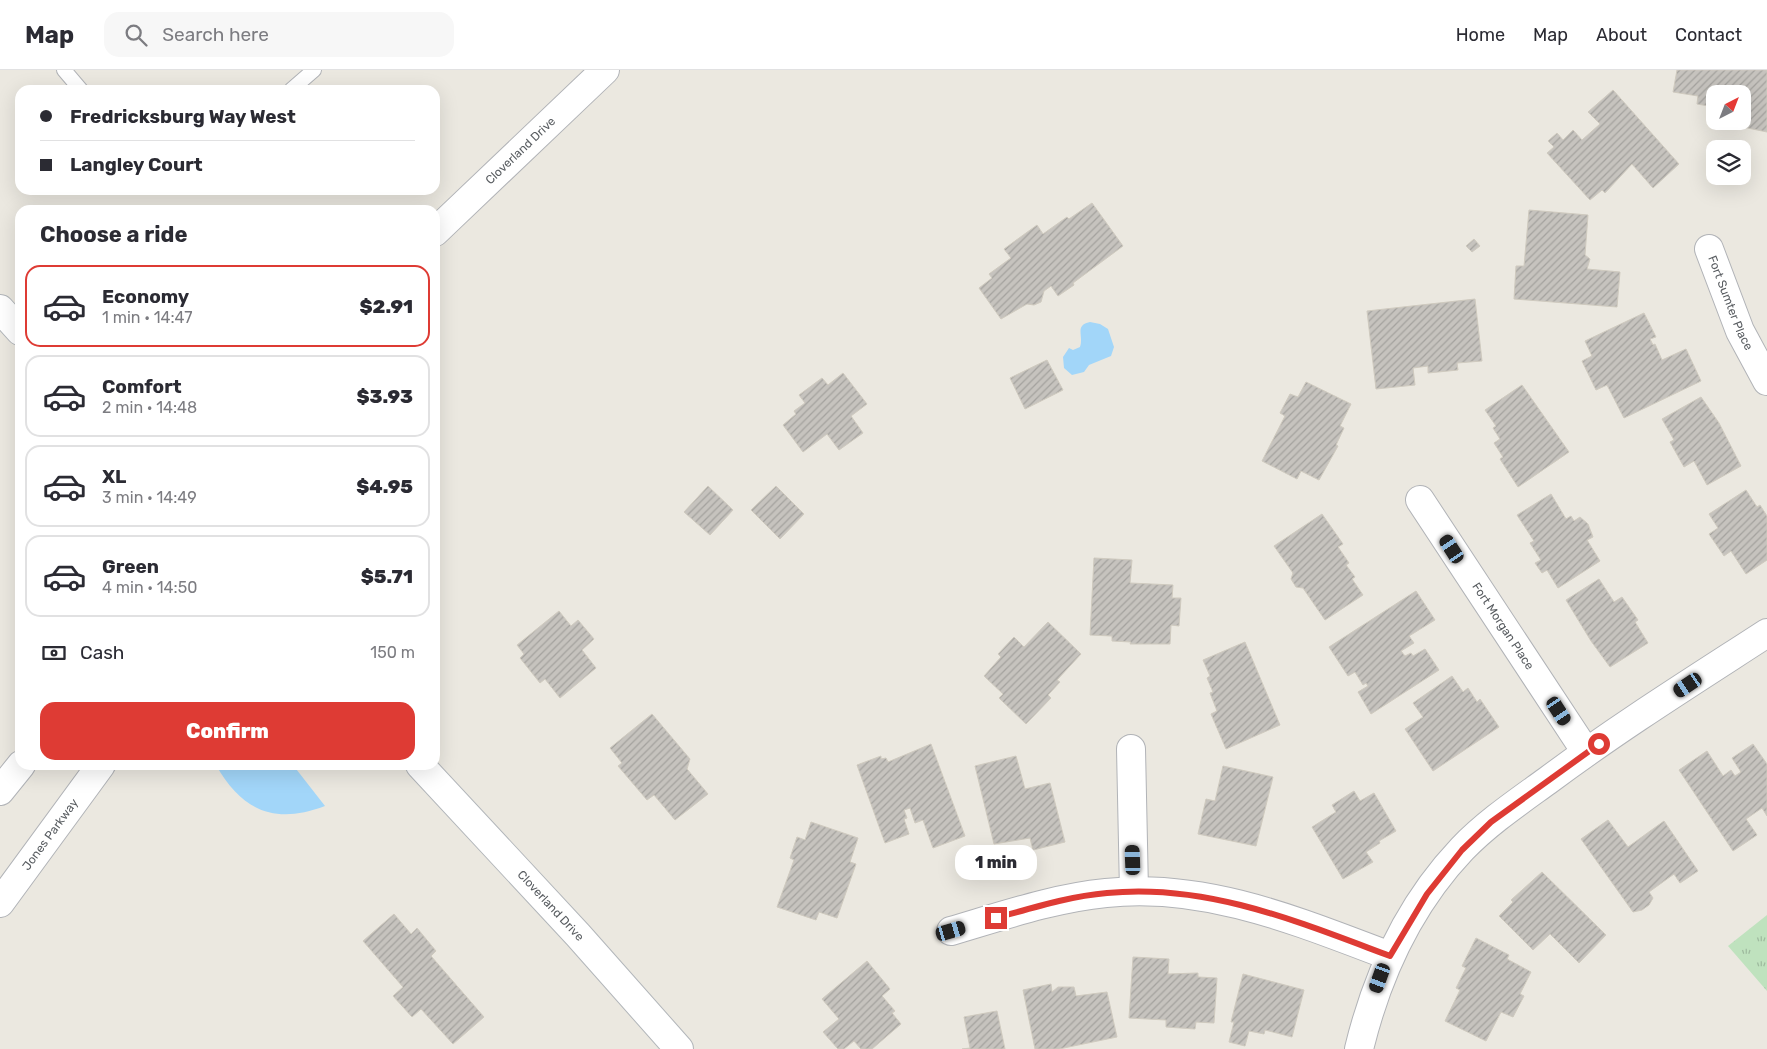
<!DOCTYPE html>
<html lang="en">
<head>
<meta charset="utf-8">
<style>
	body { margin:0; font-family:Rubik,sans-serif; background:#f7f7f7; color:#2b2b33; height:100vh; display:flex; flex-direction:column; font-size:19px; white-space:nowrap }
	* { box-sizing:border-box; margin:0 }
	p { font-size:16px; color:#7c7c81 }
	.icon { flex:none; width:28px; height:28px; fill:none; stroke:currentColor; stroke-width:2; stroke-linecap:round; stroke-linejoin:round }
	.map { position:relative; flex:1; overflow:hidden }
	.side { position:absolute; left:15px; top:135px; width:425px; height:565px; display:flex; flex-direction:column; background:#fff; border-radius:15px; box-shadow:0 5px 20px #0002 }
	.side>* { flex:none }
	.hud { position:absolute; left:15px; top:15px; width:425px; height:110px; border-radius:15px; box-shadow:0 5px 20px #0002; display:grid; align-content:center; height:110px; padding:0 25px; background:#fff }
	.needle { width:32px; rotate:42deg }
	.buttons { position:absolute; left:1706px; top:15px; display:grid; gap:10px }
	.buttons a { display:grid; place-items:center; width:45px; height:45px; border-radius:10px; background:#fff; box-shadow:0 5px 20px #0002; font-size:25px }
	.end { position:absolute; width:22px; height:22px; margin:-11px; border:6px solid #de3b34; background:#fff; box-shadow:0 0 0 2px #fff }
	.from { border-radius:50% }
	.bubble { position:absolute; height:35px; border-radius:15px; background:#fff; box-shadow:0 5px 20px #0002; font-size:16px; font-weight:800; line-height:35px; text-align:center }
	.car { position:absolute; width:15px; height:30px; margin:-15px -8px; border-radius:6px; box-shadow:0 0 4px 1px #0007; background:linear-gradient(#222 24%,#8ab4d8 0 40%,#222 0 76%,#8ab4d8 0 86%,#222 0) }
	.hud b { display:flex; align-items:center; gap:18px; height:48px; font-size:19px }
	.hud b+b { border-top:1px solid #e1e1e2 }
	.hud i { width:12px; height:12px; background:#2b2b33 }
	ul { padding:0; list-style:none }
	li { display:flex; align-items:center; gap:15px; height:82px; margin:0 10px 8px; padding:0 15px; border:2px solid #e1e1e2; border-radius:15px }
	li div { flex:1 }
	li b { display:block; font-size:19px }
	li em { font-style:normal; font-weight:800 }
	li.selected { border-color:#de3b34 }
	li>.icon { width:45px; height:45px; stroke-width:1.5 }
	h2 { padding:0 25px; font-size:22px; line-height:60px }
	.pay { display:flex; align-items:center; gap:12px; height:55px; padding:0 25px; font-size:19px }
	.pay p { margin-inline-start:auto }
	.primary-button { display:flex; gap:10px; margin-top:auto; padding:10px 25px }
	.primary-button a { flex:1; height:58px; border-radius:15px; background:#de3b34; color:#fff; font-size:20px; font-weight:800; line-height:58px; text-align:center }
	header { display:flex; align-items:center; gap:30px; box-sizing:border-box; height:70px; padding:0 25px; background:#fff; border-bottom:1px solid #e1e1e2 }
	header strong { font-size:24px }
	nav { display:flex; gap:28px; margin-inline-start:auto; font-size:18px }
	.search { width:350px; height:45px; background:#f7f7f7; display:flex; align-items:center; gap:12px; box-sizing:border-box; padding:0 18px; border-radius:15px; color:#7c7c81; font-size:19px }
	.map>svg:first-child { display:block }
	.grass { fill:url(#grass-tufts) }
	.water { fill:#a2d6f9 }
	.building { fill:url(#building-hatch); stroke:#cfcabf }
	.lines { fill:none; stroke-linecap:round; stroke-linejoin:round }
	.service-casing { stroke:#b1b3b7; stroke-width:16 }
	.minor-casing { stroke:#b1b3b7; stroke-width:30 }
	.tertiary-casing { stroke:#b1b3b7; stroke-width:30 }
	.secondary-casing { stroke:#b2b6ba; stroke-width:30 }
	.service { stroke:#fff; stroke-width:14 }
	.minor { stroke:#fff; stroke-width:28 }
	.tertiary { stroke:#fff; stroke-width:28 }
	.secondary { stroke:#fff; stroke-width:28 }
	.route { stroke:#de3b34; stroke-width:6 }
	.labels { text-anchor:middle; stroke-width:4; stroke-linejoin:round; paint-order:stroke }
	.street-label { font-size:12px; fill:#595d61; stroke:#fff }
</style>
</head>
<body>
<header>
<strong>Map</strong>
<div class="search"><svg class="icon" aria-label="search" viewBox="0 0 24 24"><circle cx="10" cy="10" r="6"/><path d="M15 15l6 6"/></svg>Search here</div>
<nav><a>Home</a><a>Map</a><a>About</a><a>Contact</a></nav>
</header>
<div class="map">
<svg width="1767" height="979" viewBox="0 0 1767 979">
	<defs>
		<pattern id="grass-tufts" width="24" height="20" patternUnits="userSpaceOnUse" patternTransform="scale(1.25)"><rect width="24" height="20" fill="#bfe2be"/><path d="M3 7l-1-3M5 7V3M7 7l1-3M15 17l-1-3M17 17v-4M19 17l1-3" fill="none" stroke="#9eba9e"/></pattern>
		<pattern id="building-hatch" width="6" height="6" patternUnits="userSpaceOnUse" patternTransform="scale(1.25)"><rect width="6" height="6" fill="#c6c3be"/><path d="M-1 1l2-2M0 6l6-6M5 7l2-2" fill="none" stroke="#a4a29e"/></pattern>
	</defs>
	<rect width="100%" height="100%" fill="#ebe8e0"/>
	<path class="grass" d="M1767 845V921L1728 876Z"/>
	<path class="water" d="M1090 252 1100 254 1108 259 1114 277 1111 286 1089 295 1084 302 1072 305 1064 298 1063 287 1069 278 1073 280 1080 277C1084 266 1074 255 1090 252Z
		M216 695H293L325 736C275 755 242 741 216 695Z"/>
	<path class="building" d="M1677 0H1767V62L1738 56 1739 51H1742V24H1715V37L1697 34 1698 26 1673 22Z
		M1613 20 1679 94 1653 118 1632 94 1605 123 1602 120 1590 130 1547 83 1554 77 1548 71 1557 63 1563 70 1573 60 1582 70 1600 54 1588 42Z
		M1092 133 1123 176 1073 213 1074 215 1058 226 1051 216 1044 221 1041 232 1034 235 1027 234 1001 249 979 218 992 208 989 204 1011 188 1004 179 1037 155 1043 164 1067 147 1069 149Z
		M1529 140 1588 145 1585 185 1590 189 1587 199 1620 202 1617 237 1514 229 1516 196H1524Z
		M1474 169 1480 176 1472 182 1466 176Z
		M1475 229 1482 291 1457 293 1458 300 1428 303V296L1413 298 1415 315 1376 319 1367 241Z
		M1644 243 1656 267 1650 269 1653 275 1655 274 1662 290 1686 279 1701 311 1624 348 1607 315 1596 320 1582 291 1592 286 1585 271Z
		M1047 290 1063 320 1025 339 1010 308Z
		M843 303 867 334 851 346 863 363 839 380 827 364 803 382 783 355 796 344 794 341 805 333 799 325 822 308 828 315Z
		M1306 312 1351 334 1340 356 1344 358 1336 375 1338 376 1319 410 1301 401 1297 409 1262 391 1285 346 1280 343 1290 324 1298 327Z
		M1522 315 1569 382 1518 417 1500 389 1503 387 1494 373 1500 369 1493 358 1496 356 1485 340Z
		M1701 327 1719 353 1741 396 1707 415 1694 391 1684 397 1670 372 1674 370 1662 349Z
		M708 416 733 440 710 465 684 442Z
		M776 416 804 444 780 469 751 440Z
		M1746 420 1757 437 1760 435 1767 446V490L1746 504 1731 481 1724 486 1709 464 1718 458 1709 444Z
		M1551 424 1566 449 1571 446 1574 451 1580 447 1588 454 1593 467 1587 470 1600 491 1558 518 1547 500 1542 503 1535 493 1541 490 1530 473 1534 471 1517 445Z
		M1322 444 1343 474 1338 477 1349 493 1346 495 1355 507 1352 509 1363 525 1325 550 1303 518 1296 517 1291 509 1293 503 1274 476Z
		M1094 488 1132 490 1130 513 1173 515 1172 528H1181L1179 556 1171 555 1170 574H1130L1131 572 1112 571V566L1090 565Z
		M1599 509 1614 532 1622 527 1638 550 1635 552 1648 573 1610 597 1591 571 1566 530Z
		M1416 521 1435 550 1409 566 1414 573 1401 581 1405 586 1411 583 1413 586 1425 579 1439 600 1371 644 1358 622 1368 616 1366 613 1363 615 1355 602 1348 606 1329 577Z
		M559 541 571 556 578 550 594 569 582 580 596 598 560 628 545 609 540 613 520 588 524 584 517 575Z
		M1048 552 1081 584 1057 610 1060 612 1048 625 1051 628 1026 654 999 628 1003 624 984 606 1001 587 998 584 1014 567 1024 577Z
		M1245 572 1280 655 1226 679 1211 644 1217 641 1210 623 1213 622 1207 608 1210 606 1203 590Z
		M1452 606 1463 622 1468 618 1477 632 1480 629 1499 657 1433 701 1405 659 1423 647 1413 633Z
		M652 644 690 689 687 699 708 724 675 750 654 725 647 730 618 696 622 693 610 678Z
		M931 674 965 766 933 778 923 750 915 753 910 738 904 740 907 748 904 749 909 764 885 773 857 695 881 686V689L886 688 888 692Z
		M1753 674 1767 694V746L1762 738 1746 749 1757 765 1733 781 1679 700 1707 681 1723 706 1731 700 1735 706 1741 702 1732 688Z
		M1016 686 1025 719 1050 713 1065 772 1033 780 1030 768 994 774 975 696Z
		M1223 696 1273 707 1256 776 1198 764 1206 729 1215 731Z
		M1354 721 1360 731 1374 723 1396 761 1379 771 1380 773 1366 782 1373 792 1343 809 1312 757 1336 742 1332 735Z
		M1608 750 1628 777 1664 751 1698 801 1680 813 1674 804 1649 822 1653 828 1649 835 1642 840 1633 842 1581 769Z
		M811 752 858 768 850 792 856 794 837 848 819 842 816 850 777 837 794 790 790 788 797 767 805 770Z
		M1542 802 1606 865 1579 893 1550 864 1533 880 1499 846 1513 832 1511 830Z
		M394 844 411 864 417 858 436 881 431 886 484 947 453 974 421 939 412 947 393 926 403 917 363 871Z
		M1476 868 1509 885 1507 889 1531 902 1520 924 1524 926 1513 947 1501 942 1486 971 1445 951 1460 920 1456 918 1466 898 1462 896Z
		M1133 887 1169 889 1168 904 1198 903V907L1217 908 1214 953 1196 952 1195 959 1166 957V950L1129 948Z
		M867 891 890 919 882 926 895 941 892 943 901 954 872 979H861L854 971 844 979H838L823 962 839 949 822 929Z
		M1243 904 1304 920 1292 967 1265 960 1264 964 1249 961 1245 976 1229 972 1234 952H1231Z
		M1051 914 1052 922 1058 917H1074L1076 926 1107 922 1117 967 1059 979H1035L1023 920Z
		M997 941 1005 979H962L970 978 964 947Z"/>
	<g class="lines">
		<g class="service-casing">
			<path id="service" d="M64 0 81 20
				M291 20 314 0"/>
		</g>
		<g class="minor-casing">
			<g id="minor">
				<path id="s1" d="M1709 179 1740 261 1767 311"/>
				<path id="s2" d="M1420 430 1586 682"/>
				<path d="M1131 679 1134 821"/>
				<path d="M951 861C1002 846 1054 828 1106 823 1206 812 1299 852 1390 886"/>
				<path d="M1359 979C1377 905 1409 835 1462 779 1487 753 1518 732 1547 711 1618 658 1693 611 1767 563"/>
			</g>
		</g>
		<g class="tertiary-casing">
			<g id="tertiary">
				<path id="s3" d="M435 162 605 0"/>
				<path d="M0 721 21 695"/>
				<path id="s4" d="M0 833 101 695"/>
			</g>
		</g>
		<g class="secondary-casing">
			<g id="secondary">
				<path d="M0 239 20 261"/>
				<path id="s5" d="M420 695 578 865 679 979"/>
			</g>
		</g>
		<use href="#service" class="service"/>
		<use href="#minor" class="minor"/>
		<use href="#tertiary" class="tertiary"/>
		<use href="#secondary" class="secondary"/>
	</g>
	<g class="lines">
		<path class="route" d="M996 848C1032 838 1070 826 1107 823 1207 813 1299 852 1390 886L1427 824 1462 780 1491 752 1599 674"/>
	</g>
	<g class="labels">
		<g class="street-label">
			<text dy="4" stroke="none"><textPath href="#s3" startOffset="118">Cloverland Drive</textPath></text>
			<text dy="4" stroke="none"><textPath href="#s1" startOffset="58">Fort Sumter Place</textPath></text>
			<text dy="4" stroke="none"><textPath href="#s2" startOffset="151">Fort Morgan Place</textPath></text>
			<text dy="4" stroke="none"><textPath href="#s4" startOffset="85">Jones Parkway</textPath></text>
			<text dy="4" stroke="none"><textPath href="#s5" startOffset="192">Cloverland Drive</textPath></text>
		</g>
	</g>
</svg>
<div class="buttons">
<a><svg class="needle" viewBox="-14 -14 28 28"><path d="M0-13l5 13h-10z" fill="#e53935"/><path d="M0 13l5-13h-10z" fill="#7c7c81"/></svg></a>
<a><svg class="icon" aria-label="layers" viewBox="0 0 24 24"><path d="M12 4l9 5-9 5-9-5zM3 14l9 5 9-5"/></svg></a>
</div>
<i class="end from" style="left:1599px;top:674px"></i>
<i class="end" style="left:996px;top:848px"></i>
<div class="bubble" style="left:955px;top:775px;width:82px">1 min</div>
<i class="car" style="left:1452px;top:479px;rotate:327deg"></i>
<i class="car" style="left:1688px;top:615px;rotate:236deg"></i>
<i class="car" style="left:1559px;top:641px;rotate:147deg"></i>
<i class="car" style="left:1133px;top:790px;rotate:358deg"></i>
<i class="car" style="left:951px;top:861px;rotate:74deg"></i>
<i class="car" style="left:1380px;top:908px;rotate:200deg"></i>
<div class="hud">
<b><i class="from"></i>Fredricksburg Way West</b>
<b><i></i>Langley Court</b>
</div>
<section class="side">
<h2>Choose a ride</h2>
<ul>
<li class="selected"><svg class="icon" aria-label="car" viewBox="0 0 24 24"><path d="M5 17H2v-5l4-1 3-4h7l3 4 3 1v5h-3M9 17h6M6 11h13"/><circle cx="7" cy="17" r="2"/><circle cx="17" cy="17" r="2"/></svg><div><b>Economy</b><p>1 min · 14:47</p></div><em>$2.91</em></li>
<li><svg class="icon" aria-label="car" viewBox="0 0 24 24"><path d="M5 17H2v-5l4-1 3-4h7l3 4 3 1v5h-3M9 17h6M6 11h13"/><circle cx="7" cy="17" r="2"/><circle cx="17" cy="17" r="2"/></svg><div><b>Comfort</b><p>2 min · 14:48</p></div><em>$3.93</em></li>
<li><svg class="icon" aria-label="car" viewBox="0 0 24 24"><path d="M5 17H2v-5l4-1 3-4h7l3 4 3 1v5h-3M9 17h6M6 11h13"/><circle cx="7" cy="17" r="2"/><circle cx="17" cy="17" r="2"/></svg><div><b>XL</b><p>3 min · 14:49</p></div><em>$4.95</em></li>
<li><svg class="icon" aria-label="car" viewBox="0 0 24 24"><path d="M5 17H2v-5l4-1 3-4h7l3 4 3 1v5h-3M9 17h6M6 11h13"/><circle cx="7" cy="17" r="2"/><circle cx="17" cy="17" r="2"/></svg><div><b>Green</b><p>4 min · 14:50</p></div><em>$5.71</em></li>
</ul>
<div class="pay"><svg class="icon" aria-label="cash" viewBox="0 0 24 24"><path d="M3 7h18v10H3z"/><circle cx="12" cy="12" r="2"/></svg>Cash<p>150 m</p></div>
<div class="primary-button"><a>Confirm</a></div>
</section>
</div>
</body>
</html>
